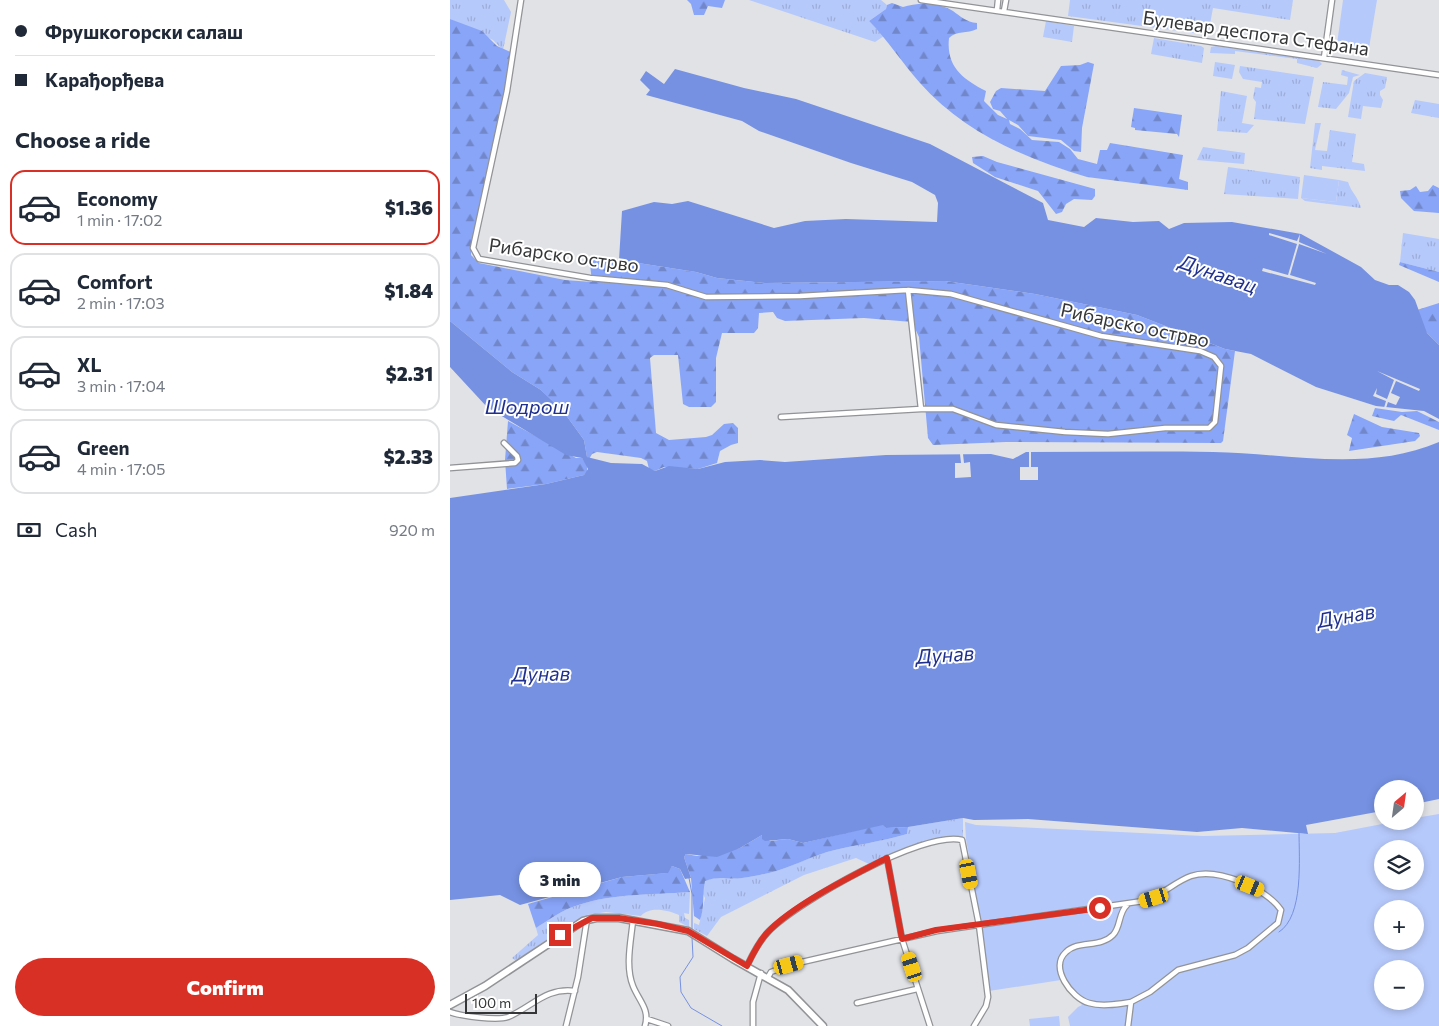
<!DOCTYPE html>
<html lang="en">
<head>
<meta charset="utf-8">
<style>
	body { margin:0; font-family:Commissioner,sans-serif; background:#f2f2f3; color:#1f2937; height:100vh; display:flex; flex-direction:column; font-size:19px; white-space:nowrap }
	* { box-sizing:border-box; margin:0 }
	p { font-size:16px; color:#747a83 }
	.icon { flex:none; width:28px; height:28px; fill:none; stroke:currentColor; stroke-width:2; stroke-linecap:round; stroke-linejoin:round }
	.map { position:relative; flex:1; overflow:hidden }
	.sheet { display:flex; flex-direction:column; background:#fff; width:450px }
	.sheet>* { flex:none }
	.hud { display:grid; align-content:center; height:110px; padding:0 15px; background:#fff }
	.needle { width:32px; rotate:29deg }
	.fabs { position:absolute; left:924px; top:780px; display:grid; gap:10px }
	.fabs a { display:grid; place-items:center; width:50px; height:50px; border-radius:50%; background:#fff; box-shadow:0 2px 8px #0003; font-size:25px }
	.scale { position:absolute; left:15px; bottom:12px; width:72px; box-sizing:border-box; padding-left:5px; border:2px solid #353637; border-top:0; font-size:14px; line-height:18px; white-space:nowrap; color:#353637; -webkit-text-stroke:4px #fff; paint-order:stroke }
	.end { position:absolute; width:22px; height:22px; margin:-11px; border:6px solid #d93025; background:#fff; box-shadow:0 0 0 2px #fff }
	.from { border-radius:50% }
	.bubble { position:absolute; height:35px; border-radius:18px; background:#fff; box-shadow:0 2px 8px #0003; font-size:16px; font-weight:800; line-height:35px; text-align:center }
	.car { position:absolute; width:15px; height:30px; margin:-15px -8px; border-radius:6px; box-shadow:0 0 4px 1px #0007; background:linear-gradient(#f5c518 24%,#345 0 40%,#f5c518 0 76%,#345 0 86%,#f5c518 0) }
	.hud b { display:flex; align-items:center; gap:18px; height:48px; font-size:19px }
	.hud b+b { border-top:1px solid #e0e1e3 }
	.hud i { width:12px; height:12px; background:#1f2937 }
	ul { padding:0; list-style:none }
	li { display:flex; align-items:center; gap:15px; height:75px; margin:0 10px 8px; padding:0 5px; border:2px solid #e0e1e3; border-radius:15px }
	li div { flex:1 }
	li b { display:block; font-size:19px }
	li em { font-style:normal; font-weight:800 }
	li.current { border-color:#d93025 }
	li>.icon { width:45px; height:45px; stroke-width:1.5 }
	h2 { padding:0 15px; font-size:22px; line-height:60px }
	.pay { display:flex; align-items:center; gap:12px; height:55px; padding:0 15px; font-size:19px }
	.pay p { margin-inline-start:auto }
	.button { display:flex; gap:10px; margin-top:auto; padding:10px 15px }
	.button a { flex:1; height:58px; border-radius:30px; background:#d93025; color:#fff; font-size:20px; font-weight:800; line-height:58px; text-align:center }
	main { display:flex; flex:1; min-height:0 }
	.map>svg:first-child { display:block }
	.grass { fill:url(#grass-tufts) }
	.forest { fill:url(#forest-firs) }
	.park { fill:#b6c9fb; fill-rule:evenodd }
	.water { fill:#7691e2 }
	.pier { fill:#e1e2e6 }
	.lines { fill:none; stroke-linecap:round; stroke-linejoin:round }
	.stream { stroke:#7691e2; stroke-width:1 }
	.street-casing { stroke:#929396; stroke-width:7 }
	.secondary-casing { stroke:#929396; stroke-width:9 }
	.street { stroke:#fff; stroke-width:4.5 }
	.secondary { stroke:#fff; stroke-width:6 }
	.route { stroke:#d93025; stroke-width:6 }
	.labels { text-anchor:middle; stroke-width:4; stroke-linejoin:round; paint-order:stroke }
	.street-label { font-size:19px; fill:#353637; stroke:#fff }
	.water-label { font-size:20px; font-style:italic; fill:#1f308e; stroke:#fff }
</style>
</head>
<body>
<main>
<section class="sheet">
<div class="hud">
<b><i class="from"></i>Фрушкогорски салаш</b>
<b><i></i>Карађорђева</b>
</div>
<h2>Choose a ride</h2>
<ul>
<li class="current"><svg class="icon" aria-label="car" viewBox="0 0 24 24"><path d="M5 17H2v-5l4-1 3-4h7l3 4 3 1v5h-3M9 17h6M6 11h13"/><circle cx="7" cy="17" r="2"/><circle cx="17" cy="17" r="2"/></svg><div><b>Economy</b><p>1 min · 17:02</p></div><em>$1.36</em></li>
<li><svg class="icon" aria-label="car" viewBox="0 0 24 24"><path d="M5 17H2v-5l4-1 3-4h7l3 4 3 1v5h-3M9 17h6M6 11h13"/><circle cx="7" cy="17" r="2"/><circle cx="17" cy="17" r="2"/></svg><div><b>Comfort</b><p>2 min · 17:03</p></div><em>$1.84</em></li>
<li><svg class="icon" aria-label="car" viewBox="0 0 24 24"><path d="M5 17H2v-5l4-1 3-4h7l3 4 3 1v5h-3M9 17h6M6 11h13"/><circle cx="7" cy="17" r="2"/><circle cx="17" cy="17" r="2"/></svg><div><b>XL</b><p>3 min · 17:04</p></div><em>$2.31</em></li>
<li><svg class="icon" aria-label="car" viewBox="0 0 24 24"><path d="M5 17H2v-5l4-1 3-4h7l3 4 3 1v5h-3M9 17h6M6 11h13"/><circle cx="7" cy="17" r="2"/><circle cx="17" cy="17" r="2"/></svg><div><b>Green</b><p>4 min · 17:05</p></div><em>$2.33</em></li>
</ul>
<div class="pay"><svg class="icon" aria-label="cash" viewBox="0 0 24 24"><path d="M3 7h18v10H3z"/><circle cx="12" cy="12" r="2"/></svg>Cash<p>920 m</p></div>
<div class="button"><a>Confirm</a></div>
</section>
<div class="map">
<svg width="989" height="1026" viewBox="0 0 989 1026">
	<defs>
		<pattern id="grass-tufts" width="24" height="20" patternUnits="userSpaceOnUse" patternTransform="scale(1.25)"><rect width="24" height="20" fill="#b6c9fb"/><path d="M3 7l-1-3M5 7V3M7 7l1-3M15 17l-1-3M17 17v-4M19 17l1-3" fill="none" stroke="#9dadd8"/></pattern>
		<pattern id="forest-firs" width="22" height="20" patternUnits="userSpaceOnUse" patternTransform="scale(1.25)"><rect width="22" height="20" fill="#89a5f8"/><path d="M5 1l3.5 6h-7zM16 11l3.5 6h-7z" fill="#7187ca"/></pattern>
	</defs>
	<rect width="100%" height="100%" fill="#e1e2e6"/>
	<path class="grass" d="M0 0H54L61 12 53 50 43 40 0 19Z
		M299 0H431L437 5 436 9 419 21 434 36 425 42Z
		M620 0H843L840 20 763 8 758 35 618 16Z
		M596 21 624 26 622 42 593 37Z
		M704 38 751 46 754 48 752 63 701 54Z
		M766 46 868 60 872 64 867 68 847 63V59L785 51V54L760 53 761 47Z
		M765 62 785 65 782 79 763 76Z
		M790 66 864 77 855 124 804 119 806 102 803 98 805 87 811 88 812 82 793 79 789 72Z
		M892 70 910 75 903 77 899 93 886 109 868 107 873 82 897 85 898 77 891 75Z
		M915 73 937 77 935 88 930 91V95L933 100 931 108 913 106 911 119 898 117 904 81Z
		M771 91 797 96 792 123 804 125 797 133 767 131Z
		M965 100 989 104V118L961 113Z
		M865 123H871L865 150 877 151 880 130 906 134 902 162 914 164 915 171 872 166V170L860 168Z
		M753 147 795 153 794 164 747 160Z
		M778 167 850 177 848 199 774 194Z
		M889 180 898 182C901 192 909 198 911 208L855 201 851 198 886 202Z
		M953 233 989 239V272L950 262Z
		M513 818V837C481 837 448 852 419 864L406 858 354 875 271 917 257 936 244 929V923L249 925 255 898 252 892 254 881C272 874 275 880 292 878 301 877 310 875 319 873 339 868 357 858 377 852 404 845 430 842 457 834L458 827Z
		M240 892 239 914 234 913 235 918 239 920V927L229 922V915C217 910 200 906 191 916L156 912 137 915 119 924 66 961 62 958 88 935 86 928C97 921 108 913 120 908 157 893 200 895 240 892Z"/>
	<path class="forest" d="M237 0H275L272 8 258 6 254 15H244L241 4Z
		M442 3 453 7C467 2 489 2 503 11 510 16 516 22 527 23V29C517 34 507 30 499 38 496 67 513 79 536 91L534 101 548 115 557 119 550 111 543 109 540 102 546 91 551 88 595 91 611 66 630 65 638 62 644 64 632 128 631 152 624 151 611 140 578 136 568 125 559 120 560 124 570 129 582 140 609 142 620 149 628 159 647 164 650 150H657L660 143 733 155 729 179 738 182V190L637 177C576 159 513 132 470 83 452 63 438 40 419 21L436 9 437 5Z
		M0 19 32 31 47 46 63 53 49 125 21 244V255L29 263 115 280 142 282 140 264 145 258 150 257 246 272 267 278 315 283 495 281 585 294 687 315 775 349 785 351 773 441 771 443 556 442 483 445 478 438 469 337 462 322 414 318 335 321 327 318 323 312 309 313 308 328 304 333H272L266 358V402L261 407H239L233 404 228 355H204L200 358 206 433 219 440 256 437 262 435 274 424 283 423 288 428V443L281 445 270 451 267 463 248 469 214 467 205 471 199 469 197 461 191 458 147 452 142 454 139 459 137 457 134 440 113 411 91 390 62 372 0 321Z
		M684 108 732 115 729 137 727 134 685 130V128L681 127Z
		M533 156 547 162 645 189V196L642 200 624 199 616 204 612 212 606 214 588 191 545 177 523 163 522 157Z
		M983 185 989 188V213L964 211 951 198 950 191 960 190 966 186 970 192 978 191Z
		M950 262 989 272V282L949 265Z
		M989 303V345L976 332 967 310Z
		M925 408 952 412 967 411 989 422V430L951 415 944 421 922 416Z
		M904 414 932 427 969 433 970 436 965 441 899 451 902 438 897 435Z
		M58 421 126 458H132L137 465V472L134 475 96 484 57 489 55 460Z
		M433 824 436 828 458 827 457 834C430 842 404 845 377 852 358 858 339 868 319 873 310 875 301 877 292 878 276 880 271 875 255 881 252 894 255 907 250 920L244 916 241 878 234 857 236 854 247 856 290 848 312 835 320 841 338 839 353 843Z
		M222 866 230 869 240 892C200 895 157 893 120 908 108 913 97 921 86 928L78 904 172 877 217 873Z"/>
	<path class="park" d="M714 0H734L731 23 711 20Z
		M893 0H927L918 54 893 51 887 44Z
		M854 175 889 180 886 202 851 198Z
		M989 814V1026H620L618 1017 628 1007 632 1005 611 980 539 991 531 924 516 839 515 822 526 825 753 836 885 833 948 821H965V818ZM932 849H965V881H932ZM932 909H965V941H932ZM932 969H965V1001H932Z
		M609 1016 610 1026H580L579 1019Z"/>
	<path class="water" d="M225 69 294 88 346 99 480 144 593 203 598 220 634 227 646 218 683 222 709 221 719 229 734 223 782 222 851 234 911 267 925 280 939 285H948L959 292 965 300 977 333 989 345V419L974 411 926 406 866 387 801 354 775 349 687 315 585 294 495 281 315 283 267 278 246 272 169 260 172 211 204 202 222 204 238 201 324 228 355 221 396 219 487 222 488 203 485 195 462 182 401 163 309 131 292 121 196 95 200 90 190 80 196 71 214 84Z
		M0 321 62 372 91 390 113 411 134 440 137 457 161 463 192 464 205 471 219 466 248 469 275 462 310 460 335 462 436 455 541 454 563 459 576 452C638 452 701 451 763 452 838 453 917 473 989 442V799L965 804V789H932V811L856 825 858 834 792 828 747 832 578 819 524 820 513 818 458 827 436 828 433 825 353 843 338 839 315 841 312 839V835L290 848 267 857 236 854 234 857 241 878 235 879 230 869 222 866 218 873 172 877 70 905 50 895 0 900V498L96 484 134 475 138 469 132 458 116 455 37 407 0 367Z"/>
	<path class="pier" d="M819 233 847 241 850 234 849 242 877 254 849 244 840 275 866 283 865 285 812 271 813 268 838 275 847 244 819 235Z
		M927 371 970 389 969 391 946 381 941 393 950 397 946 405 938 402 936 408H934L936 401 923 396 927 388 926 394 937 399 944 380Z
		M579 452H581V467H588V480H570V467H579Z
		M510 454H513L514 463 520 462 521 477 505 478V463H511Z"/>
	<g class="lines">
		<path class="stream" d="M239 878 242 894V931
			M829 932C854 916 849 859 849 831
			M242 937 243 957 230 977 231 992 241 1008 272 1026"/>
		<g class="street-casing">
			<path id="street" d="M71 0 57 91 23 248 29 259 140 278 217 285 256 297 350 296 458 290 501 294 651 336 750 351 764 357 771 366 765 422 759 428H715L658 434 615 432 546 425 503 409H471
				M471 0 989 75
				M547 10 548 0
				M554 11 556 0
				M874 58 882 0
				M331 417 471 409 458 290
				M0 468 65 463 68 460 67 456 54 443
				M437 858 452 939 480 1026
				M677 905C668 913 671 927 663 935 650 948 628 940 616 952 599 967 621 998 639 1003 652 1007 668 1004 681 1002
				M183 920C181 941 175 966 183 986 189 1001 200 1009 195 1026
				M297 966C303 953 309 941 319 931 348 902 473 830 512 840L529 925 538 997 536 1006 524 1026
				M318 977 321 972 339 965 487 931 693 901C712 896 724 882 741 876 767 867 816 888 831 910L828 923 798 948 785 955 728 970 700 992 681 1002 678 1026
				M407 1003 467 989
				M0 1012C11 1016 47 1021 58 1017 82 1007 96 987 125 991
				M197 1019 218 1026
				M116 1026 128 977 137 919
				M303 1026V1002L311 973"/>
		</g>
		<g class="secondary-casing">
			<path id="secondary" d="M0 1005 35 986 133 921 146 918H169L238 931 283 959 338 990 373 1026"/>
		</g>
		<use href="#street" class="street"/>
		<use href="#secondary" class="secondary"/>
	</g>
	<g class="lines">
		<path class="route" d="M110 935 142 918H169L208 924 238 931 297 966C303 954 308 943 317 933 343 905 402 876 437 858L452 939 486 930 650 908"/>
	</g>
	<g class="labels">
		<g class="street-label">
			<text transform="translate(806 33) rotate(8)" y="7">Булевар деспота Стефана</text>
			<text transform="translate(114 255) rotate(8)" y="7">Рибарско острво</text>
			<text transform="translate(685 325) rotate(12)" y="7">Рибарско острво</text>
		</g>
		<g class="water-label">
			<text transform="translate(768 274) rotate(19)" y="7">Дунавац</text>
			<text x="77" y="414">Шодрош</text>
			<text transform="translate(896 616) rotate(-10)" y="7">Дунав</text>
			<text transform="translate(495 655) rotate(-4)" y="7">Дунав</text>
			<text transform="translate(91 674) rotate(-1)" y="7">Дунав</text>
		</g>
	</g>
</svg>
<div class="fabs">
<a><svg class="needle" viewBox="-14 -14 28 28"><path d="M0-13l5 13h-10z" fill="#e53935"/><path d="M0 13l5-13h-10z" fill="#747a83"/></svg></a>
<a><svg class="icon" aria-label="layers" viewBox="0 0 24 24"><path d="M12 4l9 5-9 5-9-5zM3 14l9 5 9-5"/></svg></a>
<a>+</a>
<a>−</a>
</div>
<div class="scale">100 m</div>
<i class="end from" style="left:650px;top:908px"></i>
<i class="end" style="left:110px;top:935px"></i>
<div class="bubble" style="left:69px;top:862px;width:82px">3 min</div>
<i class="car" style="left:519px;top:874px;rotate:169deg"></i>
<i class="car" style="left:800px;top:886px;rotate:112deg"></i>
<i class="car" style="left:704px;top:898px;rotate:253deg"></i>
<i class="car" style="left:339px;top:965px;rotate:75deg"></i>
<i class="car" style="left:462px;top:967px;rotate:342deg"></i>
</div>
</main>
</body>
</html>
